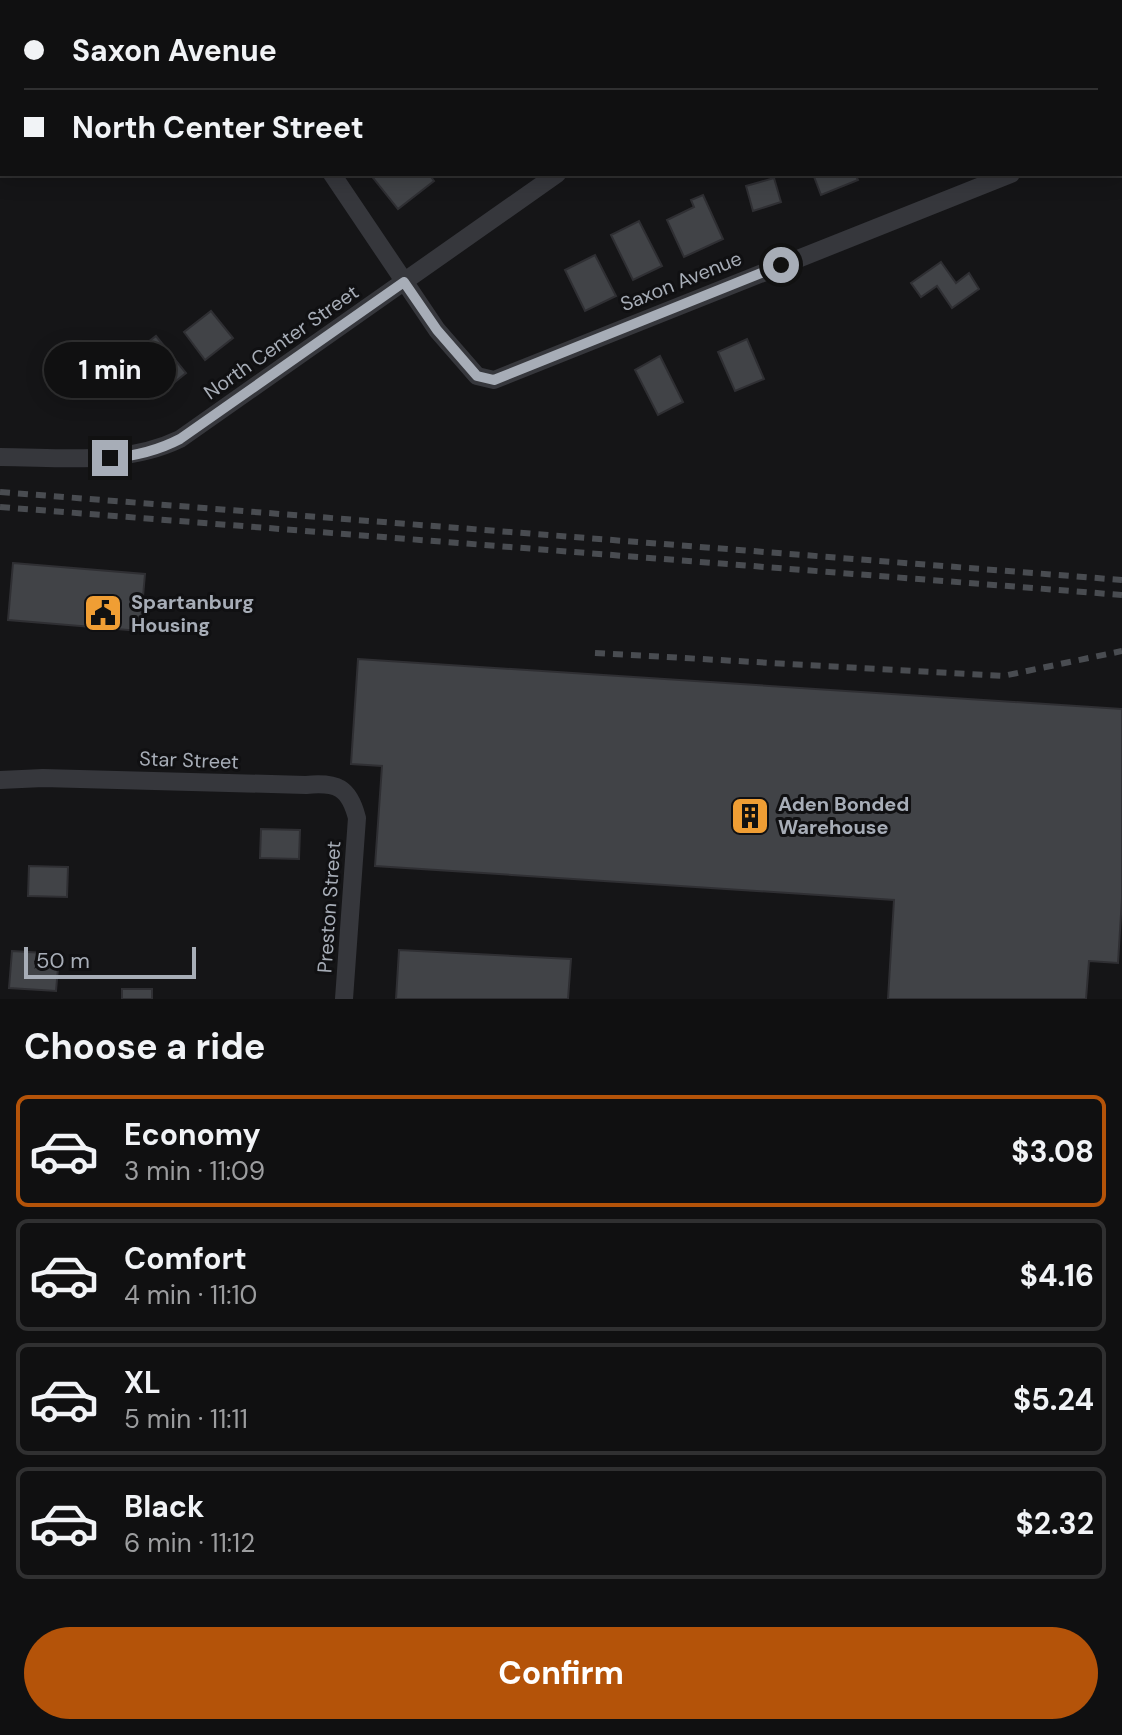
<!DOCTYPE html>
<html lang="en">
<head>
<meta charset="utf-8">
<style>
	body { margin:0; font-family:"DM Sans",sans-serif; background:#19191a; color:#f1f3f6; height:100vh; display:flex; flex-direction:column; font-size:30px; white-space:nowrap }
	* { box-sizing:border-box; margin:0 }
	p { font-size:26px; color:#9c9d9f }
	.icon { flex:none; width:44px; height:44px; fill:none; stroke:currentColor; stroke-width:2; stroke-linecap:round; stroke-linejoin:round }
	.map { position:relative; height:999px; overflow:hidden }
	.panel { display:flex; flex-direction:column; background:#101011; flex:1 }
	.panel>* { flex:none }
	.banner { position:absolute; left:0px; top:0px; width:1122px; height:176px; box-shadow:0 4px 20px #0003,0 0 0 2px #303031; display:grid; align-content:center; height:176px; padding:0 24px; background:#101011 }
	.scale { position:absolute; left:24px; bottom:20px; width:172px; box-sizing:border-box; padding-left:8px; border:4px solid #a7adb7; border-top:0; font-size:22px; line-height:28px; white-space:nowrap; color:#a7adb7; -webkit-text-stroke:6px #101012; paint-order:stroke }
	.end { position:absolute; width:36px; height:36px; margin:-18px; border:10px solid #a7adb7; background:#111; box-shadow:0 0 0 4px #111 }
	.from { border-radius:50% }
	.bubble { position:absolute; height:56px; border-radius:28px; background:#101011; box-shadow:0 4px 20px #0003,0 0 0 2px #303031; font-size:26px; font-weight:700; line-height:56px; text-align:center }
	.banner b { display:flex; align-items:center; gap:28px; height:76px; font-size:30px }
	.banner b+b { border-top:2px solid #303031 }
	.banner i { width:20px; height:20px; background:#f1f3f6 }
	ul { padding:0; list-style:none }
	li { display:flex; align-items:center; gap:24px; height:112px; margin:0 16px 12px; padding:0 8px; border:4px solid #303031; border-radius:12px }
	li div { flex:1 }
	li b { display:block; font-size:30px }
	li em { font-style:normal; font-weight:700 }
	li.active { border-color:#b45309 }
	li>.icon { width:72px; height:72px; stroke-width:1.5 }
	h2 { padding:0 24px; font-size:36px; line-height:96px }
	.primary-button { display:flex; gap:16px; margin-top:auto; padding:16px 24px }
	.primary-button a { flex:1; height:92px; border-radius:48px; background:#b45309; color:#fff; font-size:32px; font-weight:700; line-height:92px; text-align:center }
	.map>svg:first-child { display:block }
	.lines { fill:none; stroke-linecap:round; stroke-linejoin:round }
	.stream { stroke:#2b353b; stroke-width:7 }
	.building { fill:#414347; stroke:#2f2f33; stroke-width:2 }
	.minor { stroke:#36373c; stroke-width:18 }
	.rail { stroke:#494c51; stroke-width:6; stroke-dasharray:10 8; stroke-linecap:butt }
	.route { stroke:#a7adb7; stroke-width:10 }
	.labels { text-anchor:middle; stroke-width:6; stroke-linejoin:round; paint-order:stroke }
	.street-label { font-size:20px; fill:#a7adb7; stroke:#101012 }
	.poi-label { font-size:20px; font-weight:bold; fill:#a7adb7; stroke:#101012; text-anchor:start }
</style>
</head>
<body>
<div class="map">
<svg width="1122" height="999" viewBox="0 0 1122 999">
	<rect width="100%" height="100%" fill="#151517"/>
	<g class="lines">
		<path class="stream" d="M417 0V2"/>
	</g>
	<path class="building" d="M370 174H429L434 181 398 209Z
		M813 174H855L858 180 821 195Z
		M774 178 781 202 753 211 746 186Z
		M703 195 723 239 684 257 667 220 694 207 691 200Z
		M639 221 662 266 633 280 611 235Z
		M595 255 616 296 585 311 565 270Z
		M941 262 956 283 969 273 979 289 952 308 937 286 921 297 911 283Z
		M211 311 233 338 205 360 184 332Z
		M156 336 186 373 156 397 126 359Z
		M747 339 764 379 735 391 718 352Z
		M660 356 683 402 658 415 635 370Z
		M13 563 145 574 140 631 8 620Z
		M358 659 1122 709V898L1118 963 1089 961 1086 999H888L894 900 375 866 382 766 351 764Z
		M261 829 300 830 299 859 260 858Z
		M29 866 68 867 67 897 28 896Z
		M399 950 571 959 568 999H396Z
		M12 951 44 953 43 967 58 968 56 991 9 988Z
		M122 989H152V999H122Z"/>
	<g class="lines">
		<path class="minor" d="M214 0 216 2
			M110 2 113 0
			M790 2 793 0
			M0 78 2 77
			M1120 131 1122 130
			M332 174 437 330 477 376 494 380 1011 174
			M0 457C61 457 124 466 180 439L557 174
			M0 780 43 778 306 785C337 782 349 787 357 818L344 999"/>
		<path class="rail" d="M0 492 1122 580
			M0 507 1122 595
			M595 653 1003 676 1122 651"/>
	</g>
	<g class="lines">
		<path class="route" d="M110 458C136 456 157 451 180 439L404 282 437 330 477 376 494 380 781 265"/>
	</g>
	<defs>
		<g id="civic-square" transform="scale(2)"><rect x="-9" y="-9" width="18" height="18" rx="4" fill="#f09e34" stroke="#101012"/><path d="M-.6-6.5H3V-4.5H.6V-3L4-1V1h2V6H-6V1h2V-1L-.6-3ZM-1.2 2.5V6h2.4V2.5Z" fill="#111"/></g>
		<g id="building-square" transform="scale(2)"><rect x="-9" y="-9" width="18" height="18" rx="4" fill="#f09e34" stroke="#101012"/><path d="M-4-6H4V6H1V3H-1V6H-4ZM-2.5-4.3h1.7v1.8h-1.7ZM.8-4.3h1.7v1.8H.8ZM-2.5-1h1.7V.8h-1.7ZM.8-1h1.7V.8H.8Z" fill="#111"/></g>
	</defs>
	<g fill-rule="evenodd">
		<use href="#civic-square" x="103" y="613"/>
		<use href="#building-square" x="750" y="816"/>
	</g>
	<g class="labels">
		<g class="street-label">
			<text transform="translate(681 281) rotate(-22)" y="7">Saxon Avenue</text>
			<text transform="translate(281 342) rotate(-35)" y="7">North Center Street</text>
			<text transform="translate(189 760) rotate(2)" y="7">Star Street</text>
			<text transform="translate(329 907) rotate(-86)" y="7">Preston Street</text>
		</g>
		<g class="poi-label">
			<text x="131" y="609">Spartanburg<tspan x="131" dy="23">Housing</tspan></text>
			<text x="778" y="811">Aden Bonded<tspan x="778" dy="23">Warehouse</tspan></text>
		</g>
	</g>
</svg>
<div class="scale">50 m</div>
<i class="end from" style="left:781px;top:265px"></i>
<i class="end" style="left:110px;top:458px"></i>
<div class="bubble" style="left:44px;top:342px;width:132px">1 min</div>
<div class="banner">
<b><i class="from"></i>Saxon Avenue</b>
<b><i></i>North Center Street</b>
</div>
</div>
<section class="panel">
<h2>Choose a ride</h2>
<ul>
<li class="active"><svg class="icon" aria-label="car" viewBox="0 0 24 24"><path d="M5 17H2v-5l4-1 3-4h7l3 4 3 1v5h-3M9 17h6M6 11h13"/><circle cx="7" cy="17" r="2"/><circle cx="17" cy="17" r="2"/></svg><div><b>Economy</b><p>3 min · 11:09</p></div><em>$3.08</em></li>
<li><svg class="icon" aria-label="car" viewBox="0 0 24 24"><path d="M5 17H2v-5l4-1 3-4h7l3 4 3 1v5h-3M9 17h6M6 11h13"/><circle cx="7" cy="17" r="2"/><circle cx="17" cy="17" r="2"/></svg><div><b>Comfort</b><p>4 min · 11:10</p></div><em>$4.16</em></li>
<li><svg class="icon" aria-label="car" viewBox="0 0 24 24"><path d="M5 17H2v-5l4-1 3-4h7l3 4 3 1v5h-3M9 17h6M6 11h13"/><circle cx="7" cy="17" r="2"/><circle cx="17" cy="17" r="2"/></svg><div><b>XL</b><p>5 min · 11:11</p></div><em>$5.24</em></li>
<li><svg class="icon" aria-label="car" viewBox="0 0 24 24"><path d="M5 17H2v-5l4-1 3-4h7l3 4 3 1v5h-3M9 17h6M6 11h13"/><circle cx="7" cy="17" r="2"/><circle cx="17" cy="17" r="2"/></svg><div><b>Black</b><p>6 min · 11:12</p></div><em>$2.32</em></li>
</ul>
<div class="primary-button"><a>Confirm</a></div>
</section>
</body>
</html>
